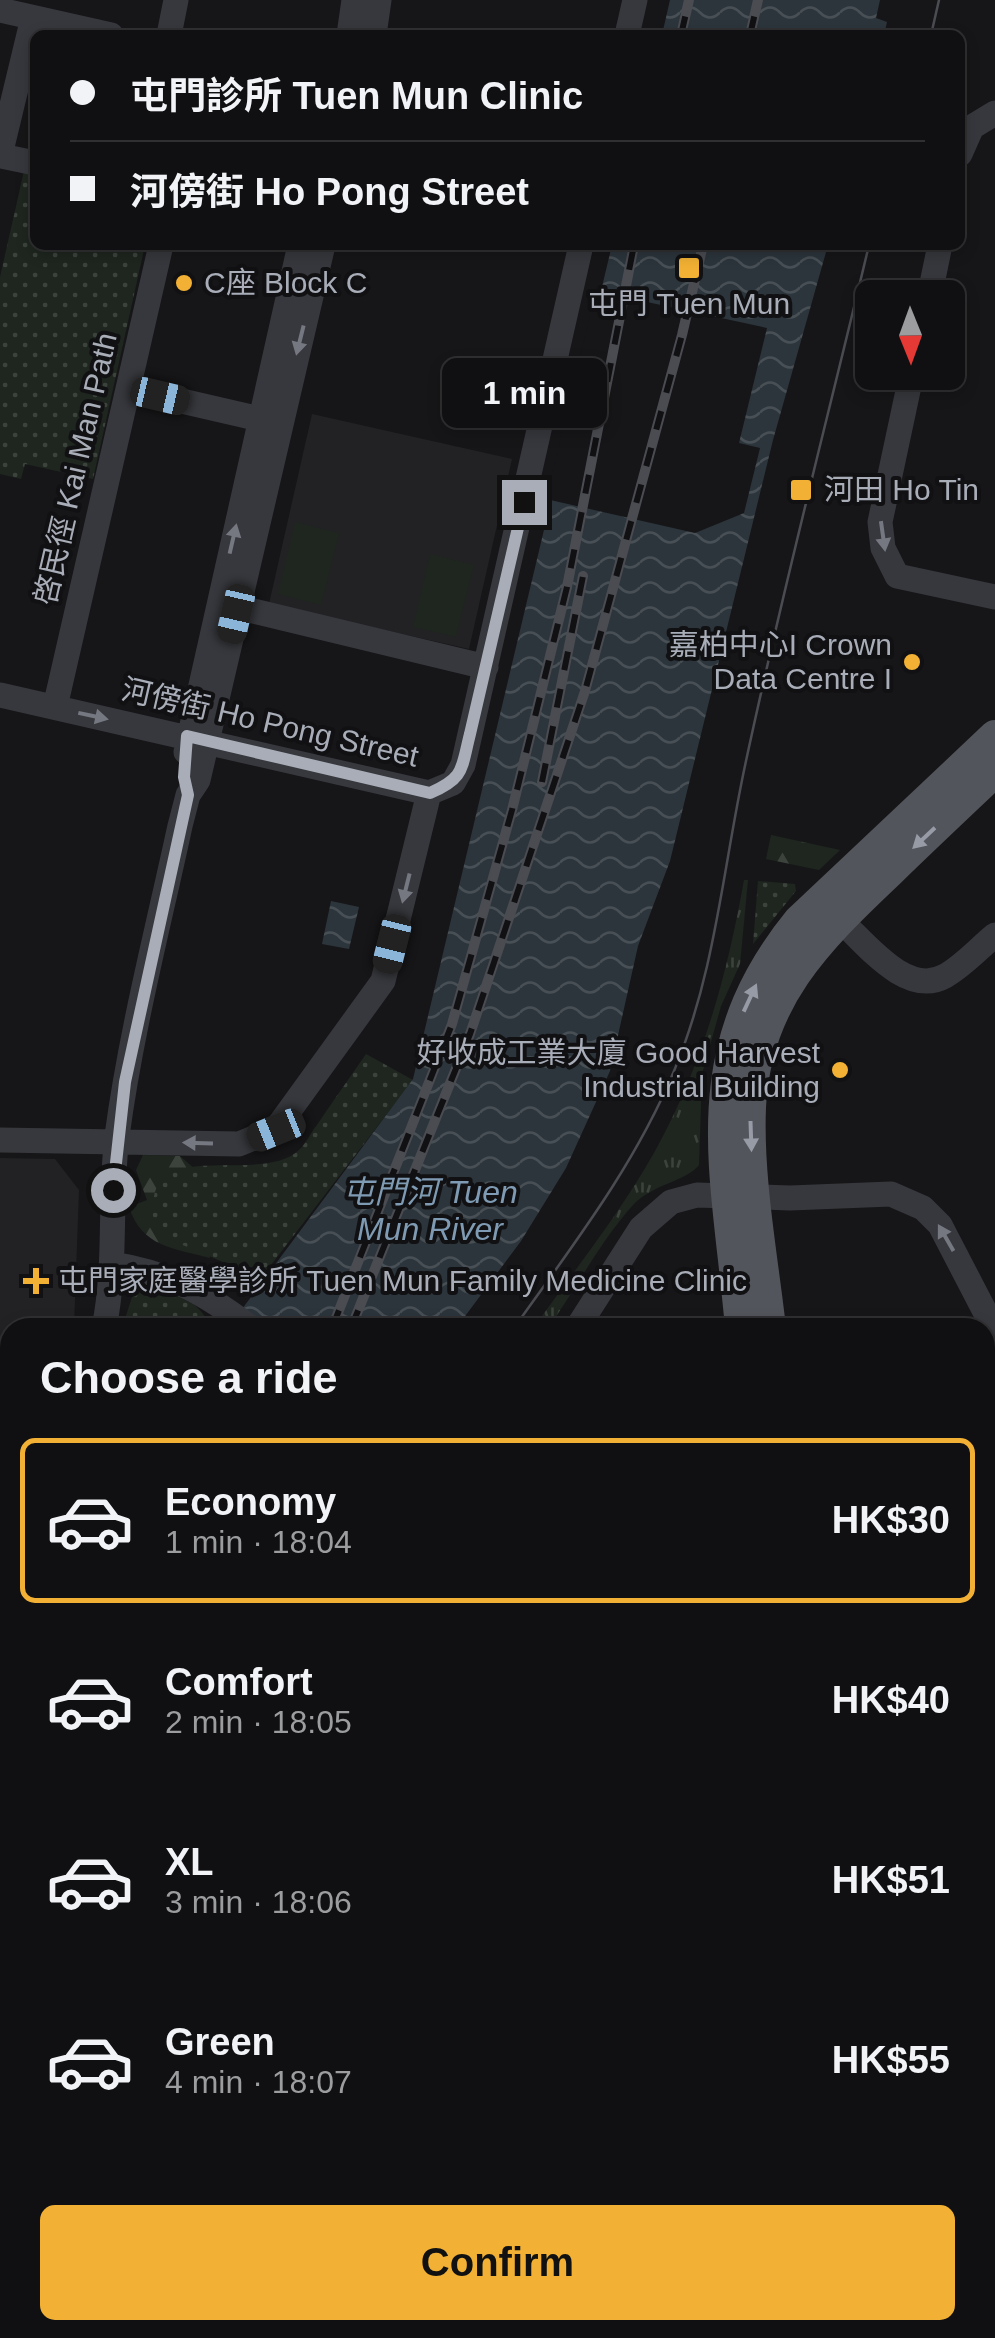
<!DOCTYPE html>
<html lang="en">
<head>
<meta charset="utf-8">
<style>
	body { margin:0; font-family:Arial,"Noto Sans TC",sans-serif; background:#19191b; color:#f1f3f6; height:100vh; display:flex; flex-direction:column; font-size:38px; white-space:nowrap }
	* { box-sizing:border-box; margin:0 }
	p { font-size:32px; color:#9c9d9f }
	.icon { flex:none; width:55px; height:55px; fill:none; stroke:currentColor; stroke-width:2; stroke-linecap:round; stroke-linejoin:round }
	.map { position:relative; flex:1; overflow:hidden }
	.sheet { position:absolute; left:0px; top:1318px; width:995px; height:1022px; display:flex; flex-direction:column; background:#101012; border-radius:30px 30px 0 0; box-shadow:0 5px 15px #0003,0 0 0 2px #303032 }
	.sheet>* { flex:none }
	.guide { position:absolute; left:30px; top:30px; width:935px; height:220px; border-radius:15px; box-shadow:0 5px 15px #0003,0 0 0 2px #303032; display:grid; align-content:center; height:220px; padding:0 40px; background:#101012 }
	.needle { width:65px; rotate:179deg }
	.buttons { position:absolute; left:855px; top:280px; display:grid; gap:20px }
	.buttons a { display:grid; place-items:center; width:110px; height:110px; border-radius:15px; background:#101012; box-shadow:0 5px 15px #0003,0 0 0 2px #303032; font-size:50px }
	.end { position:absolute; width:45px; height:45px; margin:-22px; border:12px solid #a8adb8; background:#111; box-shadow:0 0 0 5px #111 }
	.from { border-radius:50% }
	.bubble { position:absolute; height:70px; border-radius:15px; background:#101012; box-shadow:0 5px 15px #0003,0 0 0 2px #303032; font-size:32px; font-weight:700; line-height:70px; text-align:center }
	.car { position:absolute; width:30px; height:60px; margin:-30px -15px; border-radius:12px; box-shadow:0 0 8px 2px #0007; background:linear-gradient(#222 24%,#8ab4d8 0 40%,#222 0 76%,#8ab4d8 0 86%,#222 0) }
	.guide b { display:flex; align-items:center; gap:35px; height:95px; font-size:38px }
	.guide b+b { border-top:2px solid #303032 }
	.guide i { width:25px; height:25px; background:#f1f3f6 }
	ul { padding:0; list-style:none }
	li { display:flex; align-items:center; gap:30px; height:165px; margin:0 20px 15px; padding:0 20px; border:5px solid transparent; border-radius:15px }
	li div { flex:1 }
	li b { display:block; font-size:38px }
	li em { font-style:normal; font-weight:700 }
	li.current { border-color:#f2b134 }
	li>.icon { width:90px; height:90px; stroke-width:1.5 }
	h2 { padding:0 40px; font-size:45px; line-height:120px }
	.primary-button { display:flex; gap:20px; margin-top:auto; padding:20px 40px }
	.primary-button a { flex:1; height:115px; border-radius:15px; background:#f2b134; color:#111; font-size:40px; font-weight:700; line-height:115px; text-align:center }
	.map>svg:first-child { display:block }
	.built { fill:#222225 }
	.grass { fill:url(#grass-tufts) }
	.forest { fill:url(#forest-firs) }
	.park { fill:url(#park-dots) }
	.pitch { fill:#1e261f }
	.water { fill:url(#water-waves) }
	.pier { fill:#161618 }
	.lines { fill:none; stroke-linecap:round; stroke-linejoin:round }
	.minor { stroke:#37383d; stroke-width:25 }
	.major { stroke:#53555c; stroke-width:32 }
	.highway { stroke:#63666e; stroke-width:38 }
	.tram { stroke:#4a4c52; stroke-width:2.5 }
	.rail-casing { stroke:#4a4c52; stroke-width:10 }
	.rail { stroke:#111113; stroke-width:6; stroke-dasharray:19; stroke-linecap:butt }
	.oneway { fill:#757881 }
	.oneway2 { fill:#979ba6 }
	.route { stroke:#a8adb8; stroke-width:12 }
	.poi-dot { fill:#f2b134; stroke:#111113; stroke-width:4 }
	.labels { text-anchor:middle; stroke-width:8; stroke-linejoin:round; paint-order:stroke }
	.poi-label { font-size:30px; fill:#a8adb8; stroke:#111113; text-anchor:start }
	.street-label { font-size:30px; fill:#a8adb8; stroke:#111113 }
	.water-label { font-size:32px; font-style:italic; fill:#7f9bb3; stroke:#111113 }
</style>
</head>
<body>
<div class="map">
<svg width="995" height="2338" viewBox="0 0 995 2338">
	<defs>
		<pattern id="grass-tufts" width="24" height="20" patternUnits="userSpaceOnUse" patternTransform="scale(2.5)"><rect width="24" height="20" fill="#1e261f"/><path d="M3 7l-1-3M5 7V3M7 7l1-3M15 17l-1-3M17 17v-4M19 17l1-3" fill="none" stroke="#3c433d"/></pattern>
		<pattern id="forest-firs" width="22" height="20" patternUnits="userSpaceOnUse" patternTransform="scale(2.5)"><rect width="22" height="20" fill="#1e261f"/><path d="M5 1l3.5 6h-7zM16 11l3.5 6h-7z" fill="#3c433d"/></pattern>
		<pattern id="park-dots" width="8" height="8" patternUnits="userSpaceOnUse" patternTransform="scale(2.5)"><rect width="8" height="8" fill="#1e261f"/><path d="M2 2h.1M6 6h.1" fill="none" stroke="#3c433d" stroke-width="1.8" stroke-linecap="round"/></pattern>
		<pattern id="water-waves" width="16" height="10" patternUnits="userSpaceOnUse" patternTransform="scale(2.5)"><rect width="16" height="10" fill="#2c353c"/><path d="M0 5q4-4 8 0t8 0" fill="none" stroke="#485056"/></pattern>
	</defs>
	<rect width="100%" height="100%" fill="#161618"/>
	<path class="built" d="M312 414 512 459 469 649 269 604Z
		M0 1158 55 1159 79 1190 74 1327 10 1328V1393L0 1397Z
		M995 1895V1992L993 1994 985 1985V1904Z"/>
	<path class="grass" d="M744 880H748L740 964 721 1006 702 1074 699 1165C687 1181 652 1184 633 1205 602 1239 576 1288 549 1327L537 1323C577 1267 620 1213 654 1153 702 1067 727 976 744 880Z"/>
	<path class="forest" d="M771 835 840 850 819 870 766 859Z
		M143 1155 180 1156 196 1170 210 1258C173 1248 142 1247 129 1207L147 1200 136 1170Z"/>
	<path class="park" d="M24 171 35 174V245H145L93 479 25 464 21 479 0 474V277Z
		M758 881 795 884 796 891 753 944Z
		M366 1054 413 1080 261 1278 159 1235C151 1223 152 1211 154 1197 163 1141 263 1184 299 1150 306 1144 311 1132 317 1125 333 1101 350 1077 366 1054Z
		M147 1279C177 1289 195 1299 212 1327L122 1328 135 1288Z
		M10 2015 12 2330 10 2338H0V2055Z
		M378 2330H554L557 2338H378Z"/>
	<path class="pitch" d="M295 522 339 533 321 605 278 594Z
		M430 554 474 565 456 637 413 627Z
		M985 2028H991L995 2109 985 2110Z"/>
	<path class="water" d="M670 0H880L876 18 887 22 884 35H662Z
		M612 245H828L773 440 670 861 638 946 610 1071 566 1168 521 1241 457 1327 228 1328 413 1079Z
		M331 901 359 907 349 949 322 944Z
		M10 1620V2015L0 2055V1633Z"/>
	<path class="pier" d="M596 291 767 328 739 443 760 448 744 513 695 533 546 499Z"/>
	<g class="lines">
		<path class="minor" d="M0 10 111 35
			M169 35 176 0
			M349 35 354 0
			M374 35 379 0
			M627 35 635 0
			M960 154 972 127 995 113
			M0 155 33 18
			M1 156 35 163
			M929 298 940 245
			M912 372 880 522 883 548 897 576 995 597
			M160 396 260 419
			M245 609 486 667
			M0 695 429 793 453 783 463 765 581 245
			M55 707 161 245
			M186 752 300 245
			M839 919C865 942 906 998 945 976 963 966 979 948 995 935
			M0 1140 239 1144 276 1129 383 981 429 793
			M113 1264C170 1273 205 1293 251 1328
			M104 1328C117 1264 109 1200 117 1136 131 1031 158 928 180 826L188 795 198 780 323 245
			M577 1328 641 1228 671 1202 697 1195 790 1198 891 1194 923 1208 940 1225 995 1331
			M0 1522 10 1506
			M985 2319 995 2321
			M361 2330V2338
			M774 2338 833 2330"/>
		<path class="major" d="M741 1328C728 1172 690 1054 799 921L995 736
			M770 1328C762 1257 747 1178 750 1107 755 1000 817 940 890 871 925 837 960 804 995 771
			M985 1805 995 1804
			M985 1832 995 1831
			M886 2330V2338
			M918 2330V2338"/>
		<path class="highway" d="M0 1418 10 1420"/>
		<path class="tram" d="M931 35 939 0
			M514 1328C573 1245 635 1165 674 1071 716 971 723 866 746 761 783 588 828 417 869 245
			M985 2313 995 2312
			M906 2330 943 2338
			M50 2338 52 2330
			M982 2338 995 2337"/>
		<g class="rail-casing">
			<path id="rail" d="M681 35 689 0
				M750 35 758 0
				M542 782 583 576
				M332 1328 452 1024 512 810 567 587 634 245
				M351 1328 470 1034 585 691 682 335 703 245
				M6 2229 10 2211"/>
		</g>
		<use href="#rail" class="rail"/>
	</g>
	<defs><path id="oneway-solid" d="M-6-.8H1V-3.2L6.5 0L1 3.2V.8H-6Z" transform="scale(2.5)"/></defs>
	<g class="oneway">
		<use href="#oneway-solid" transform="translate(300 340) rotate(104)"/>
		<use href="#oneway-solid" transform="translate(883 536) rotate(82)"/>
		<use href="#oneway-solid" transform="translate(233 539) rotate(-77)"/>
		<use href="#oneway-solid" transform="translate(93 716) rotate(12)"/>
		<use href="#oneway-solid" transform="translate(406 888) rotate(104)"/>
		<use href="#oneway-solid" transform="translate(198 1143) rotate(-178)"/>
		<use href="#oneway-solid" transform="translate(946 1238) rotate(-120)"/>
	</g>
	<g class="oneway2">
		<use href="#oneway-solid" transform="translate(924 838) rotate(137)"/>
		<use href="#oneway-solid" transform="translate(750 998) rotate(-65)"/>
		<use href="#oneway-solid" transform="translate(751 1136) rotate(88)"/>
	</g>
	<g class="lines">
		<path class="route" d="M113 1190 125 1082 188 795 184 777 187 736 430 793C465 778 461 769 470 734L524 502"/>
	</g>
	<g class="poi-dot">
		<rect x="677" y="256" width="24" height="24" rx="5"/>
		<circle cx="184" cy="283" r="10"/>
		<rect x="789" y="478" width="24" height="24" rx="5"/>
		<circle cx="912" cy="662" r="10"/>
		<circle cx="840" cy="1070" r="10"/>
		<path d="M31 1266h10v10h10v10h-10v10h-10v-10h-10v-10h10z"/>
	</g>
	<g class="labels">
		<g class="poi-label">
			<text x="204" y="293">C座 Block C</text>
			<text x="689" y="314" text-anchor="middle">屯門 Tuen Mun</text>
			<text x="824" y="500">河田 Ho Tin</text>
			<text x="892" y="655" text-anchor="end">嘉柏中心I Crown<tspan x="892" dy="34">Data Centre I</tspan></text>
			<text x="820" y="1063" text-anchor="end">好收成工業大廈 Good Harvest<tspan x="820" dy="34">Industrial Building</tspan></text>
			<text x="58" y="1291">屯門家庭醫學診所 Tuen Mun Family Medicine Clinic</text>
		</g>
		<g class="street-label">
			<text transform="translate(76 469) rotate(-77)" y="10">啓民徑 Kai Man Path</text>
			<text transform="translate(270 723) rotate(13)" y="10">河傍街 Ho Pong Street</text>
		</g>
		<g class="water-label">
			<text x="430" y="1203">屯門河 Tuen<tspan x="430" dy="37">Mun River</tspan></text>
		</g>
	</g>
</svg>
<div class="buttons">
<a><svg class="needle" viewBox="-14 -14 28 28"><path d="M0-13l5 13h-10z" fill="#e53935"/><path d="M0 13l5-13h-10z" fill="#9c9d9f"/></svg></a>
</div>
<i class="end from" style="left:113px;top:1190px"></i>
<i class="end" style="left:524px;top:502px"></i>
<div class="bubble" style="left:442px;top:358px;width:165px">1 min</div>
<i class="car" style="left:160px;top:396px;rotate:103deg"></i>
<i class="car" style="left:236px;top:614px;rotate:193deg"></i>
<i class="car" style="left:392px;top:944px;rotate:194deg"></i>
<i class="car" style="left:276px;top:1130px;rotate:248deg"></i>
<div class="guide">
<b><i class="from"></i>屯門診所 Tuen Mun Clinic</b>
<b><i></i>河傍街 Ho Pong Street</b>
</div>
<section class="sheet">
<h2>Choose a ride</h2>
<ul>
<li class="current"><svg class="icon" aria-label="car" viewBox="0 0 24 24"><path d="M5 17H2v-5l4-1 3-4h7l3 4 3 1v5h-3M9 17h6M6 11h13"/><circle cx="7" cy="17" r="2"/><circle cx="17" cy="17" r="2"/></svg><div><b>Economy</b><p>1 min · 18:04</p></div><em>HK$30</em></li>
<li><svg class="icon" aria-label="car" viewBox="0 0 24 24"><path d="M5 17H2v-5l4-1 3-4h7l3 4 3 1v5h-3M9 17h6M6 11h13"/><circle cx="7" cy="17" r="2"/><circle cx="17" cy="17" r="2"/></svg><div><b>Comfort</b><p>2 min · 18:05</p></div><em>HK$40</em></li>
<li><svg class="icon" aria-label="car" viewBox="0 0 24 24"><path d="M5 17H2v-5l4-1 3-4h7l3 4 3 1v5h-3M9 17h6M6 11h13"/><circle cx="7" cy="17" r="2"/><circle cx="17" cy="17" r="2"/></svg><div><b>XL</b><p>3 min · 18:06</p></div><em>HK$51</em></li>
<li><svg class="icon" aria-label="car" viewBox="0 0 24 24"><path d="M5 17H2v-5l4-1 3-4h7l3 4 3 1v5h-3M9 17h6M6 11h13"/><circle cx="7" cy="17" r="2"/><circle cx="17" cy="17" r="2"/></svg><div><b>Green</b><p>4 min · 18:07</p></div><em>HK$55</em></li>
</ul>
<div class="primary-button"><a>Confirm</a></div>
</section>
</div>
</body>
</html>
